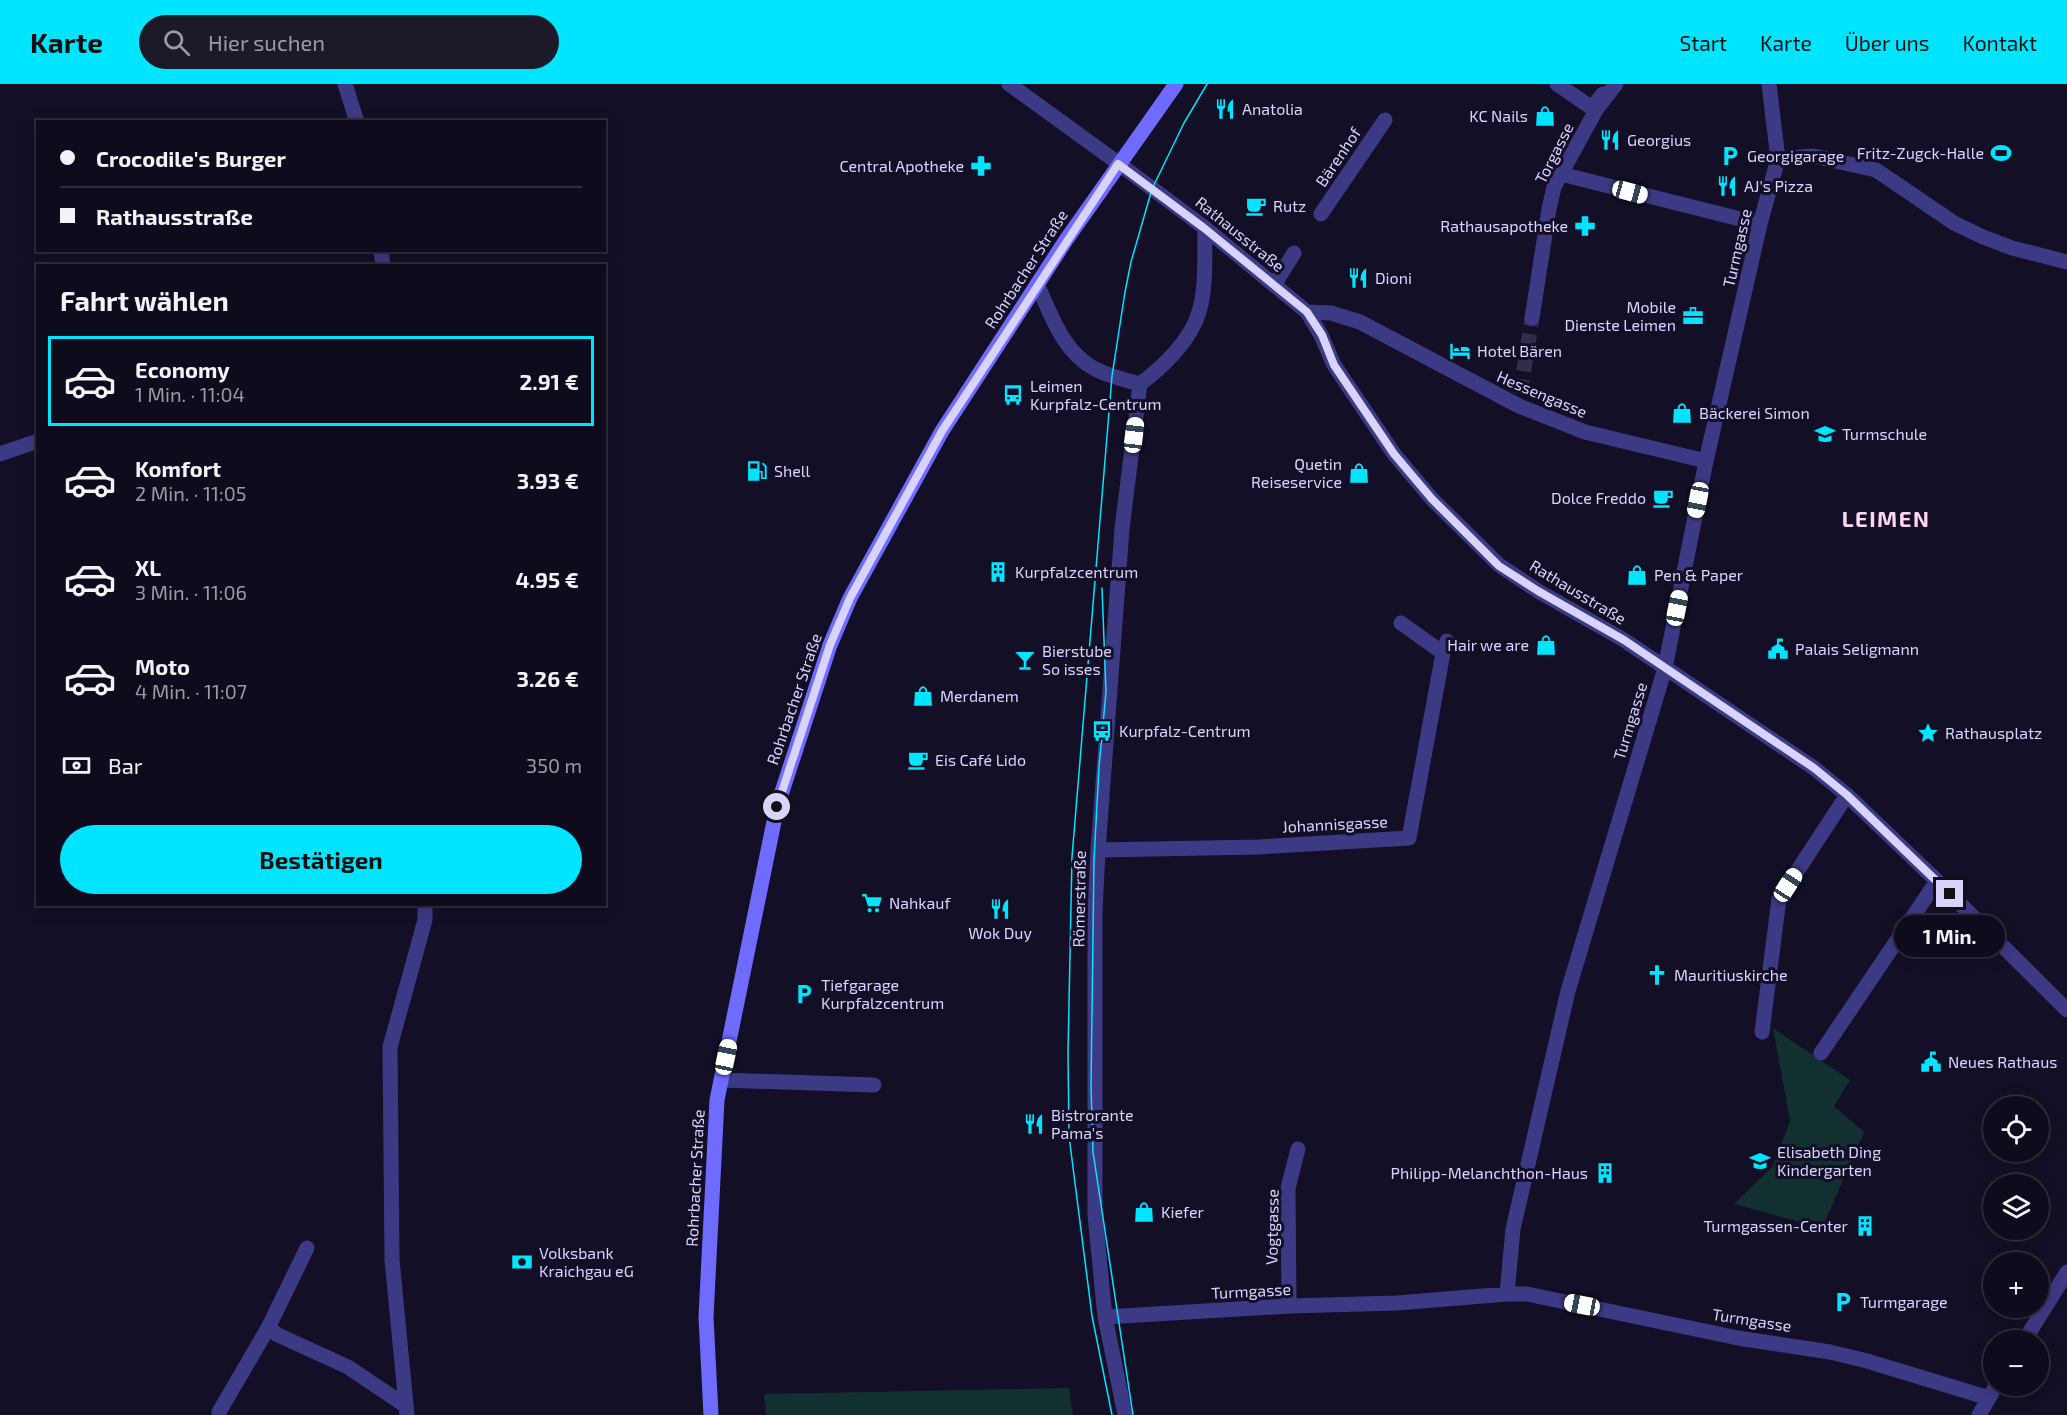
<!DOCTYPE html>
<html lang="de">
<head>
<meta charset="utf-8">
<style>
	body { margin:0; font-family:"Exo 2",sans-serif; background:#1c1929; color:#f1f3f6; height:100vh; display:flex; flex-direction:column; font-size:22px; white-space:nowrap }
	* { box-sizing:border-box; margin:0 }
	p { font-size:20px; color:#9b9ba3 }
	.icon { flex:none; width:33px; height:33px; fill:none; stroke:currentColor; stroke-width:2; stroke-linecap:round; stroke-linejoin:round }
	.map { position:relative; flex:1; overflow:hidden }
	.side { position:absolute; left:36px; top:180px; width:570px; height:642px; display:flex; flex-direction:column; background:#0e0b1c; border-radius:0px; box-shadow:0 3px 15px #0003,0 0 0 2px #2e2b3b }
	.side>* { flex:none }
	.guide { position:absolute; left:36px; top:36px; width:570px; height:132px; border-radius:0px; box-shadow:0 3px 15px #0003,0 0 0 2px #2e2b3b; display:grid; align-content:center; height:132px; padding:0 24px; background:#0e0b1c }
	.buttons { position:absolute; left:1983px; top:1012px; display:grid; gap:12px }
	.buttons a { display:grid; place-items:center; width:66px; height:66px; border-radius:50%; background:#0e0b1c; box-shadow:0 3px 15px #0003,0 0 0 2px #2e2b3b; font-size:30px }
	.end { position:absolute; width:27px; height:27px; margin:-14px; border:8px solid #d9d4ff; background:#111; box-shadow:0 0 0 3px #111 }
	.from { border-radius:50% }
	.bubble { position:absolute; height:42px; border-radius:21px; background:#0e0b1c; box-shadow:0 3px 15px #0003,0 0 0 2px #2e2b3b; font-size:20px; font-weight:700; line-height:42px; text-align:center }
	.car { position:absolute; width:18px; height:36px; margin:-18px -9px; border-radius:8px; box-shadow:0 0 4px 2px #0007; background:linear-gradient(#fff 24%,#345 0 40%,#fff 0 76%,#345 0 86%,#fff 0) }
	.guide b { display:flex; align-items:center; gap:21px; height:57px; font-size:22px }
	.guide b+b { border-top:2px solid #2e2b3b }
	.guide i { width:15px; height:15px; background:#f1f3f6 }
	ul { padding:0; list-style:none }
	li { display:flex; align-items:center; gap:18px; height:90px; margin:0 12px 9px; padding:0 12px; border:3px solid transparent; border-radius:0px }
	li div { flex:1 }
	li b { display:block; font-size:22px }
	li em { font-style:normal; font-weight:700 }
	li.on { border-color:#00e5ff }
	li>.icon { width:54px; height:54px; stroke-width:1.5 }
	h2 { padding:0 24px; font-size:27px; line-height:72px }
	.pay { display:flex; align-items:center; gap:15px; height:66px; padding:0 24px; font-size:22px }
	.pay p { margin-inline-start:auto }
	.button { display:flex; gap:12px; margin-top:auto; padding:12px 24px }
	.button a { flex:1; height:69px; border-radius:36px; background:#00e5ff; color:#111; font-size:24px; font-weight:700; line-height:69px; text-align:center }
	header { display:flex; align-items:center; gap:36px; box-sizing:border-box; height:84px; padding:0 30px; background:#00e5ff; color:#111 }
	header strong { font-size:28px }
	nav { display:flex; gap:33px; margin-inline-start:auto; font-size:21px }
	.search { width:420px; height:54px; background:#1c1929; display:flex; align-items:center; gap:15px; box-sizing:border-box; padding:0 21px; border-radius:33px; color:#9b9ba3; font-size:22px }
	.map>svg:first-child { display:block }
	.green { fill:#12302f }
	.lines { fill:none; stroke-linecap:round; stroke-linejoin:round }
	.minor-tunnel { stroke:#312d47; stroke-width:15; stroke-dasharray:15 8; stroke-linecap:butt }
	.service { stroke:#3d3a85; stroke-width:15 }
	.pedestrian { stroke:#3d3a85; stroke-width:15 }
	.minor { stroke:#3d3a85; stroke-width:15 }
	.tertiary { stroke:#3d3a85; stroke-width:15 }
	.secondary { stroke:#6f6bff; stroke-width:15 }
	.tram { stroke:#00e5ff; stroke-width:1.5 }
	.route { stroke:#d9d4ff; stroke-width:8 }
	.labels { text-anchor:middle; stroke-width:6; stroke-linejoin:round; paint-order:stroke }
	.poi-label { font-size:16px; fill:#d9d4ff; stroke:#130f26; text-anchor:start }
	.street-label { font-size:16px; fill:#d9d4ff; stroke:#130f26 }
	.district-label { font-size:22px; font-weight:bold; letter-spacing:1.5px; fill:#ffd6f0; stroke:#130f26 }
</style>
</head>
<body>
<header>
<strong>Karte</strong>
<div class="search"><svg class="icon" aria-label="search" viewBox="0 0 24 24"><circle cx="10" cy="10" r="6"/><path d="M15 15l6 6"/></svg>Hier suchen</div>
<nav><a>Start</a><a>Karte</a><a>Über uns</a><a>Kontakt</a></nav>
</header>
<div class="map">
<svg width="2067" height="1331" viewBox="0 0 2067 1331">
	<rect width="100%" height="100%" fill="#130f26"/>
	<path class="green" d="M1773 944 1850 996 1834 1022 1864 1048 1822 1144 1734 1120 1773 1082 1790 1037Z
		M1069 1304 1073 1331H766L764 1310Z"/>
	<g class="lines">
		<path class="minor-tunnel" d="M1520 310 1532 234"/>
		<path class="service" d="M1321 130 1385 36
			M1274 201 1294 169
			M1401 539 1443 569
			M721 996 874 1001
			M307 1164 268 1244 278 1251 348 1283 406 1322
			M219 1328 268 1244"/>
		<path class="pedestrian" d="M1557 0 1592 24 1603 10"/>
		<path class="minor" d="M345 0 357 38
			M1778 75 1813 72 1876 86 1954 139 1983 153 2012 164 2067 178
			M1118 79 1205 144 1307 228 1321 251 1334 281 1394 370 1432 415 1499 481 1538 507 1624 556 1814 684 1847 711 1937 797 2067 926
			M1561 90 1760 140
			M381 166 383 182
			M1037 200C1052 232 1062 267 1095 285 1109 292 1125 296 1140 300
			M1307 228 1331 229 1360 238 1519 322 1585 348 1706 377
			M1532 234 1549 125 1554 103 1596 26 1616 0
			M0 370 38 357
			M1098 766 1259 763 1409 754 1443 569 1447 557
			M1762 948 1779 815 1847 711
			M1821 969 1937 797
			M1507 1210 1513 1145 1568 907 1665 584 1706 377 1760 140 1778 75 1769 0
			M1289 1222 1288 1104 1298 1065
			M1105 1233 1289 1222 1397 1219 1507 1210H1527L1738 1254 1830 1268 1867 1277 1989 1314
			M2024 1257 2067 1188
			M407 1331 392 1176 390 963 425 836V820
			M1125 1331 1105 1233 1095 1131V827L1098 766 1122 445 1140 300C1163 283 1191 256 1199 228 1207 202 1204 171 1205 144
			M1979 1331 1996 1302"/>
		<path class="tertiary" d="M1009 0 1118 79"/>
		<path class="secondary" d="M711 1331 706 1233 717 1016 777 723 830 561 850 514 942 347 1066 156 1176 0"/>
		<path class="tram" d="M1102 504 1106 608 1099 683 1094 776 1091 1003 1093 1068 1133 1331
			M1112 1331 1092 1232 1069 1052 1068 969 1072 773 1112 292 1125 208 1131 178 1152 105 1184 39 1207 0"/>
	</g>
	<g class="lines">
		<path class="route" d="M777 723 830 561 850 514 942 347 1118 80 1204 144 1307 228 1322 251 1334 281 1394 370 1432 415 1499 482 1538 507 1624 556 1814 684 1847 711 1950 810"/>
	</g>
	<defs>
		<g id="restaurant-bare" transform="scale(1.62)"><path d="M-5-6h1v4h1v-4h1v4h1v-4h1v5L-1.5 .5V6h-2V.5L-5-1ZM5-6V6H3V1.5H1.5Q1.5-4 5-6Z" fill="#00e5ff" stroke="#130f26" stroke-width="2.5" paint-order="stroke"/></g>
		<g id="shop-bare" transform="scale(1.62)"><path d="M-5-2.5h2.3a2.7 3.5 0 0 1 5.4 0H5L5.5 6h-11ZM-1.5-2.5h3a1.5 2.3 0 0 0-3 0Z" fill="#00e5ff" stroke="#130f26" stroke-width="2.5" paint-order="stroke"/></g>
		<g id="stadium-bare" transform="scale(1.62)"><path d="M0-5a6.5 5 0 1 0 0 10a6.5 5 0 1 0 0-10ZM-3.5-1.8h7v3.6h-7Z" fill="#00e5ff" stroke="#130f26" stroke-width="2.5" paint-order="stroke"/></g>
		<g id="parking-bare" transform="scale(1.62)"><path d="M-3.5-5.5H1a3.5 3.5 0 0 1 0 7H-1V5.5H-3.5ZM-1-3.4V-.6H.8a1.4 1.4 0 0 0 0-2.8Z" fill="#00e5ff" stroke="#130f26" stroke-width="2.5" paint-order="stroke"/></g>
		<g id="pharmacy-bare" transform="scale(1.62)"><path d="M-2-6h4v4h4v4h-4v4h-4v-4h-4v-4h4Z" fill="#00e5ff" stroke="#130f26" stroke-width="2.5" paint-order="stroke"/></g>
		<g id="cafe-bare" transform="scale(1.62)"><path d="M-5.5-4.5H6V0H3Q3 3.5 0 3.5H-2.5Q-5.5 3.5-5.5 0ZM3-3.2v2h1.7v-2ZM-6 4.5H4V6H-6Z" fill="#00e5ff" stroke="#130f26" stroke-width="2.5" paint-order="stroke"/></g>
		<g id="office-bare" transform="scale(1.62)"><path d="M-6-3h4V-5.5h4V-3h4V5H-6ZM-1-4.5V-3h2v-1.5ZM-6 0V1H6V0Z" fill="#00e5ff" stroke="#130f26" stroke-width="2.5" paint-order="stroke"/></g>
		<g id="hotel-bare" transform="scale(1.62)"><path d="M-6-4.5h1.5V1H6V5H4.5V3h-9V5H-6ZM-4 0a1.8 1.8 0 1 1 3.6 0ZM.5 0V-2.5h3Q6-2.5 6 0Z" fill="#00e5ff" stroke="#130f26" stroke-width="2.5" paint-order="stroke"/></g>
		<g id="bus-bare" transform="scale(1.62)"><path d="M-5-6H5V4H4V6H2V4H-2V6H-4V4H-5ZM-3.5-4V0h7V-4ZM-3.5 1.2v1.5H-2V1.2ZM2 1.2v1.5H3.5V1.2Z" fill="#00e5ff" stroke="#130f26" stroke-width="2.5" paint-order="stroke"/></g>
		<g id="school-bare" transform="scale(1.62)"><path d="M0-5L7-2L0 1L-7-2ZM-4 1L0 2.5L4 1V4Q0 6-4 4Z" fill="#00e5ff" stroke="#130f26" stroke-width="2.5" paint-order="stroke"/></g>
		<g id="fuel-bare" transform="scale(1.62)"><path d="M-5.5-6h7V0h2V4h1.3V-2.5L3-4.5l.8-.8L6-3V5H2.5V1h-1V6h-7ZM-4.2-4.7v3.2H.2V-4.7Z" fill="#00e5ff" stroke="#130f26" stroke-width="2.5" paint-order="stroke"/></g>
		<g id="building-bare" transform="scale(1.62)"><path d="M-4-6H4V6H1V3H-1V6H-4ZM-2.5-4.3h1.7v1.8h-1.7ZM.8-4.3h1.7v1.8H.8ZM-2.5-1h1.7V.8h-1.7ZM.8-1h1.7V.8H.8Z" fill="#00e5ff" stroke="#130f26" stroke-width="2.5" paint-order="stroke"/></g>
		<g id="civic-bare" transform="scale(1.62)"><path d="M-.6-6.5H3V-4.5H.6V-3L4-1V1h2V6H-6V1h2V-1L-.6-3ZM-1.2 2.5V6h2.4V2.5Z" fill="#00e5ff" stroke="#130f26" stroke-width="2.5" paint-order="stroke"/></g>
		<g id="bar-bare" transform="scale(1.62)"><path d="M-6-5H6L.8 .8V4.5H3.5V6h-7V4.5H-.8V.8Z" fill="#00e5ff" stroke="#130f26" stroke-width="2.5" paint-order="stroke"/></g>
		<g id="sight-bare" transform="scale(1.62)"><path d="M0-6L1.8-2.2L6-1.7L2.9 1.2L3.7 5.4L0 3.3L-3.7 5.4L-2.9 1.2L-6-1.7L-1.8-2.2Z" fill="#00e5ff" stroke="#130f26" stroke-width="2.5" paint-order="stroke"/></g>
		<g id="supermarket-bare" transform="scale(1.62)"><path d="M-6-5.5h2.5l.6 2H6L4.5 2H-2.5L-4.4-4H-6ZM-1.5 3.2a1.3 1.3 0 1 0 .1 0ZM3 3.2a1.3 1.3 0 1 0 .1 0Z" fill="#00e5ff" stroke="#130f26" stroke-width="2.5" paint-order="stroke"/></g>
		<g id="church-bare" transform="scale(1.62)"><path d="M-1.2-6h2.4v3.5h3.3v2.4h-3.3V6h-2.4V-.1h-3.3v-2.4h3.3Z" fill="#00e5ff" stroke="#130f26" stroke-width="2.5" paint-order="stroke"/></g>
		<g id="bank-bare" transform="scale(1.62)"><path d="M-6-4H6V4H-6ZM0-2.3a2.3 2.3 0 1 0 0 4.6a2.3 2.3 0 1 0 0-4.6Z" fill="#00e5ff" stroke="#130f26" stroke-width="2.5" paint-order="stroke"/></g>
	</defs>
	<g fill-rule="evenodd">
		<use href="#restaurant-bare" x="1225" y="25"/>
		<use href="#shop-bare" x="1545" y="32"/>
		<use href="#restaurant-bare" x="1610" y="56"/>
		<use href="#stadium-bare" x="2001" y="69"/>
		<use href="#parking-bare" x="1730" y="72"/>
		<use href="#pharmacy-bare" x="981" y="82"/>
		<use href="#restaurant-bare" x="1727" y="102"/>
		<use href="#cafe-bare" x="1256" y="122"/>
		<use href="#pharmacy-bare" x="1585" y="142"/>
		<use href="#restaurant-bare" x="1358" y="194"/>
		<use href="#office-bare" x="1693" y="232"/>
		<use href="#hotel-bare" x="1460" y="267"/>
		<use href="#bus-bare" x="1013" y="311"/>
		<use href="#shop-bare" x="1682" y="329"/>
		<use href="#school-bare" x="1825" y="350"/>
		<use href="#fuel-bare" x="757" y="387"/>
		<use href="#shop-bare" x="1359" y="389"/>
		<use href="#cafe-bare" x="1663" y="414"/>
		<use href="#building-bare" x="998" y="488"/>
		<use href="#shop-bare" x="1637" y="491"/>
		<use href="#shop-bare" x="1546" y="561"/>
		<use href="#civic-bare" x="1778" y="565"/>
		<use href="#bar-bare" x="1025" y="576"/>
		<use href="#shop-bare" x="923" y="612"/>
		<use href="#bus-bare" x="1102" y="647"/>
		<use href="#sight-bare" x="1928" y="649"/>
		<use href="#cafe-bare" x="918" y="676"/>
		<use href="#supermarket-bare" x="872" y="819"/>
		<use href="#restaurant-bare" x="1000" y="825"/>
		<use href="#church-bare" x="1657" y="891"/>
		<use href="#parking-bare" x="804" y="910"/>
		<use href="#civic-bare" x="1931" y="978"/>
		<use href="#restaurant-bare" x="1034" y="1040"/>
		<use href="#school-bare" x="1760" y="1077"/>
		<use href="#building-bare" x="1605" y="1089"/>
		<use href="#shop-bare" x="1144" y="1128"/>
		<use href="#building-bare" x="1865" y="1142"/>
		<use href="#bank-bare" x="522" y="1178"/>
		<use href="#parking-bare" x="1843" y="1218"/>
	</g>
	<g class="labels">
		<g class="poi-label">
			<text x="1242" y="31">Anatolia</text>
			<text x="1528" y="38" text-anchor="end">KC Nails</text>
			<text x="1627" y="62">Georgius</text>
			<text x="1984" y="75" text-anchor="end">Fritz-Zugck-Halle</text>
			<text x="1747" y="78">Georgigarage</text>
			<text x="964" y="88" text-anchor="end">Central Apotheke</text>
			<text x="1744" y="108">AJ's Pizza</text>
			<text x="1273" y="128">Rutz</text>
			<text x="1568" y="148" text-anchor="end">Rathausapotheke</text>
			<text x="1375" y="200">Dioni</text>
			<text x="1676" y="229" text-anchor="end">Mobile<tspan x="1676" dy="18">Dienste Leimen</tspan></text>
			<text x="1477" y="273">Hotel Bären</text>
			<text x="1030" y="308">Leimen<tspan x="1030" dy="18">Kurpfalz-Centrum</tspan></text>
			<text x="1699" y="335">Bäckerei Simon</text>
			<text x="1842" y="356">Turmschule</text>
			<text x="1342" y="386" text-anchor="end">Quetin<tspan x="1342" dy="18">Reiseservice</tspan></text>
			<text x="774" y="393">Shell</text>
			<text x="1646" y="420" text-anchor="end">Dolce Freddo</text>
			<text x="1015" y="494">Kurpfalzcentrum</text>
			<text x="1654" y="497">Pen &amp; Paper</text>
			<text x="1529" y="567" text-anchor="end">Hair we are</text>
			<text x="1795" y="571">Palais Seligmann</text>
			<text x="1042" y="573">Bierstube<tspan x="1042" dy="18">So isses</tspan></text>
			<text x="940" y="618">Merdanem</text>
			<text x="1119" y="653">Kurpfalz-Centrum</text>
			<text x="1945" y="655">Rathausplatz</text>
			<text x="935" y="682">Eis Café Lido</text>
			<text x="889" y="825">Nahkauf</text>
			<text x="1000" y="855" text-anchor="middle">Wok Duy</text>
			<text x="1674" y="897">Mauritiuskirche</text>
			<text x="821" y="907">Tiefgarage<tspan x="821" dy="18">Kurpfalzcentrum</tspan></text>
			<text x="1948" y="984">Neues Rathaus</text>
			<text x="1051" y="1037">Bistrorante<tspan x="1051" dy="18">Pama's</tspan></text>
			<text x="1777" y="1074">Elisabeth Ding<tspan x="1777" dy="18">Kindergarten</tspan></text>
			<text x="1588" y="1095" text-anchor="end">Philipp-Melanchthon-Haus</text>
			<text x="1161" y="1134">Kiefer</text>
			<text x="1848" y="1148" text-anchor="end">Turmgassen-Center</text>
			<text x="539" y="1175">Volksbank<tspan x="539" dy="18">Kraichgau eG</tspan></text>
			<text x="1860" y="1224">Turmgarage</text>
		</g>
		<g class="street-label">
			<text transform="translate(1554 69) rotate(-63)" y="6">Torgasse</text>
			<text transform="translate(1338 73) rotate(-56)" y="6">Bärenhof</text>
			<text transform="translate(1240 150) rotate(39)" y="6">Rathausstraße</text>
			<text transform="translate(1737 164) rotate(-77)" y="6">Turmgasse</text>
			<text transform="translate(1026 185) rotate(-57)" y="6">Rohrbacher Straße</text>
			<text transform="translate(1542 310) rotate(23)" y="6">Hessengasse</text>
			<text transform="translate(1578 508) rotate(31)" y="6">Rathausstraße</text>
			<text transform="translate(794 615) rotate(-71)" y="6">Rohrbacher Straße</text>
			<text transform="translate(1630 637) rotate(-73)" y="6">Turmgasse</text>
			<text transform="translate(1335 740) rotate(-3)" y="6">Johannisgasse</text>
			<text transform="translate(1079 815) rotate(-89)" y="6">Römerstraße</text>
			<text transform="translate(695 1094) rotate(-87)" y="6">Rohrbacher Straße</text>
			<text transform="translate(1272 1143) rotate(-89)" y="6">Vogtgasse</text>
			<text transform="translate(1251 1207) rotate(-3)" y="6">Turmgasse</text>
			<text transform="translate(1752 1236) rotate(9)" y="6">Turmgasse</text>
		</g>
		<g class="district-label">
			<text x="1886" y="443">LEIMEN</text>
		</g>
	</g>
</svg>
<div class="buttons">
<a><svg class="icon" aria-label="locate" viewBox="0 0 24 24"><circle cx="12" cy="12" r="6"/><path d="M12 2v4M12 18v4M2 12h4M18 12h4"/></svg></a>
<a><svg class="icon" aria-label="layers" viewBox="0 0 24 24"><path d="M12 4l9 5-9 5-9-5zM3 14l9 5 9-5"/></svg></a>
<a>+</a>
<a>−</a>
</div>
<i class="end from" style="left:777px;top:723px"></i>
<i class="end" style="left:1950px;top:810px"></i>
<div class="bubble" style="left:1894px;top:831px;width:111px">1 Min.</div>
<i class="car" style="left:1630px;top:108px;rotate:105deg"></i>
<i class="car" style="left:1134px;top:351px;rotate:7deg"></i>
<i class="car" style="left:1698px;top:416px;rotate:191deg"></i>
<i class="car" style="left:1677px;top:524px;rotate:11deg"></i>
<i class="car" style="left:1788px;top:801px;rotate:33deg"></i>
<i class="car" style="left:726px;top:973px;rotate:12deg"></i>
<i class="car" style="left:1582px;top:1221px;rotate:281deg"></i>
<div class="guide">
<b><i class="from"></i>Crocodile's Burger</b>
<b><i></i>Rathausstraße</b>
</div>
<section class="side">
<h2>Fahrt wählen</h2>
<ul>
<li class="on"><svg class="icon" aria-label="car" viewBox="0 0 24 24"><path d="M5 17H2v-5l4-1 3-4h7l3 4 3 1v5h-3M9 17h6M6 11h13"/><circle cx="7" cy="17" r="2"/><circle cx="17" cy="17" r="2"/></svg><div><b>Economy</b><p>1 Min. · 11:04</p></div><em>2.91 €</em></li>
<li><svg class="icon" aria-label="car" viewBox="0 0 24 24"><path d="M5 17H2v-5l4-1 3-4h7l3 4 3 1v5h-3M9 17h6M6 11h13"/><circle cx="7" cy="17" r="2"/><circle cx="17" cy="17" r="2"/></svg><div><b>Komfort</b><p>2 Min. · 11:05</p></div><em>3.93 €</em></li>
<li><svg class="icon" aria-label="car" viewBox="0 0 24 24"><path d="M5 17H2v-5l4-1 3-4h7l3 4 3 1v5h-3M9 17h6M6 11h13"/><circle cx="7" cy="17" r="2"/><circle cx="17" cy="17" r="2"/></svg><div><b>XL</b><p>3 Min. · 11:06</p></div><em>4.95 €</em></li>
<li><svg class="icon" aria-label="car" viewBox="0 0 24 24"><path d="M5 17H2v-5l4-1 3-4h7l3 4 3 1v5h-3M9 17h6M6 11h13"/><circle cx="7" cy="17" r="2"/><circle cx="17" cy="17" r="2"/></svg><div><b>Moto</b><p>4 Min. · 11:07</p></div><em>3.26 €</em></li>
</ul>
<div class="pay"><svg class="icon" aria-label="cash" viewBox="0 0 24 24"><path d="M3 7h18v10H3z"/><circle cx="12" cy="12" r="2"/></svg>Bar<p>350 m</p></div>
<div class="button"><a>Bestätigen</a></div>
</section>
</div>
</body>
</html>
